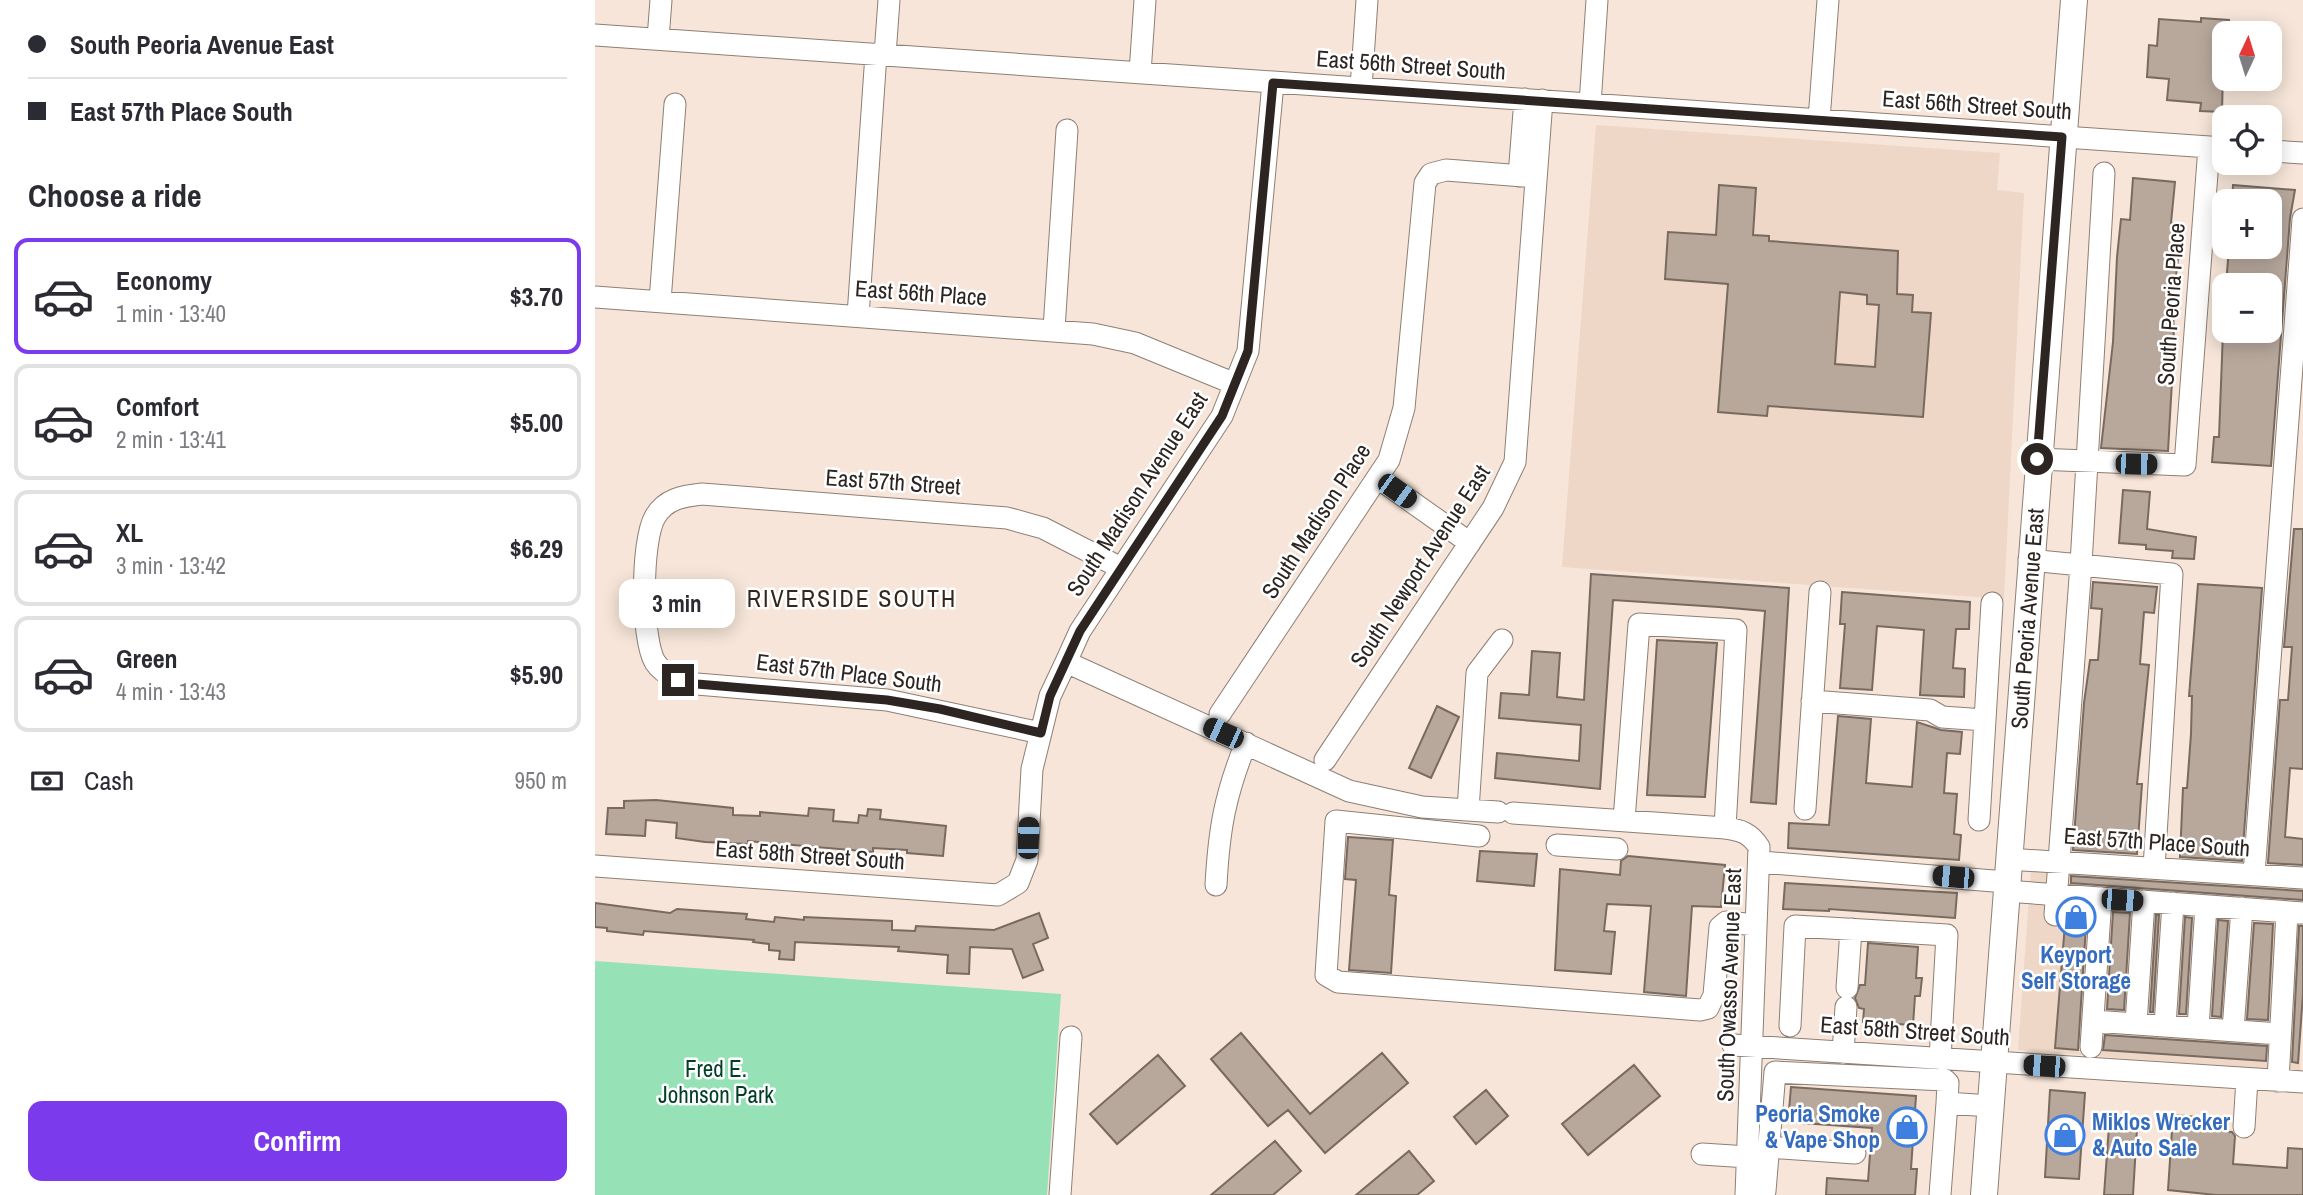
<!DOCTYPE html>
<html lang="en">
<head>
<meta charset="utf-8">
<style>
	body { margin:0; font-family:"Archivo Narrow",sans-serif; background:#f2f2f3; color:#2b2b33; height:100vh; display:flex; flex-direction:column; font-size:26px; white-space:nowrap }
	* { box-sizing:border-box; margin:0 }
	p { font-size:23px; color:#7c7c81 }
	.icon { flex:none; width:38px; height:38px; fill:none; stroke:currentColor; stroke-width:2; stroke-linecap:round; stroke-linejoin:round }
	.map { position:relative; flex:1; overflow:hidden }
	.side { display:flex; flex-direction:column; background:#fff; width:595px }
	.side>* { flex:none }
	.banner { display:grid; align-content:center; height:154px; padding:0 28px; background:#fff }
	.needle { width:46px; rotate:4deg }
	.controls { position:absolute; left:1617px; top:21px; display:grid; gap:14px }
	.controls a { display:grid; place-items:center; width:70px; height:70px; border-radius:14px; background:#fff; box-shadow:0 4px 18px #0003; font-size:35px }
	.end { position:absolute; width:32px; height:32px; margin:-16px; border:9px solid #2c2521; background:#fff; box-shadow:0 0 0 4px #fff }
	.from { border-radius:50% }
	.bubble { position:absolute; height:49px; border-radius:14px; background:#fff; box-shadow:0 4px 18px #0003; font-size:23px; font-weight:700; line-height:49px; text-align:center }
	.car { position:absolute; width:21px; height:42px; margin:-21px -10px; border-radius:9px; box-shadow:0 0 5px 2px #0007; background:linear-gradient(#222 24%,#8ab4d8 0 40%,#222 0 76%,#8ab4d8 0 86%,#222 0) }
	.banner b { display:flex; align-items:center; gap:24px; height:66px; font-size:26px }
	.banner b+b { border-top:2px solid #e1e1e2 }
	.banner i { width:18px; height:18px; background:#2b2b33 }
	ul { padding:0; list-style:none }
	li { display:flex; align-items:center; gap:21px; height:116px; margin:0 14px 10px; padding:0 14px; border:4px solid #e1e1e2; border-radius:14px }
	li div { flex:1 }
	li b { display:block; font-size:26px }
	li em { font-style:normal; font-weight:700 }
	li.current { border-color:#7c3aed }
	li>.icon { width:63px; height:63px; stroke-width:1.5 }
	h2 { padding:0 28px; font-size:32px; line-height:84px }
	.pay { display:flex; align-items:center; gap:18px; height:77px; padding:0 28px; font-size:26px }
	.pay p { margin-inline-start:auto }
	.button { display:flex; gap:14px; margin-top:auto; padding:14px 28px }
	.button a { flex:1; height:80px; border-radius:14px; background:#7c3aed; color:#fff; font-size:28px; font-weight:700; line-height:80px; text-align:center }
	main { display:flex; flex:1; min-height:0 }
	.map>svg:first-child { display:block }
	.built { fill:#eed7c6 }
	.green { fill:#96e1b5 }
	.building { fill:#b8a89c; stroke:#796a5f; stroke-width:2; fill-rule:evenodd }
	.lines { fill:none; stroke-linecap:round; stroke-linejoin:round }
	.minor-casing { stroke:#8e7f74; stroke-width:23 }
	.major-casing { stroke:#8e7f74; stroke-width:28 }
	.minor { stroke:#fff; stroke-width:21 }
	.major { stroke:#fff; stroke-width:26 }
	.route { stroke:#2c2521; stroke-width:9 }
	.labels { text-anchor:middle; stroke-width:5; stroke-linejoin:round; paint-order:stroke }
	.street-label { font-size:23px; fill:#2c2521; stroke:#fff }
	.shop-label { font-size:23px; font-weight:bold; fill:#366cbe; stroke:#fff }
	.park-label { font-size:23px; fill:#004125; stroke:#fff }
	.neighbourhood-label { font-size:24px; letter-spacing:2px; fill:#34271e; stroke:#fff }
</style>
</head>
<body>
<main>
<section class="side">
<div class="banner">
<b><i class="from"></i>South Peoria Avenue East</b>
<b><i></i>East 57th Place South</b>
</div>
<h2>Choose a ride</h2>
<ul>
<li class="current"><svg class="icon" aria-label="car" viewBox="0 0 24 24"><path d="M5 17H2v-5l4-1 3-4h7l3 4 3 1v5h-3M9 17h6M6 11h13"/><circle cx="7" cy="17" r="2"/><circle cx="17" cy="17" r="2"/></svg><div><b>Economy</b><p>1 min · 13:40</p></div><em>$3.70</em></li>
<li><svg class="icon" aria-label="car" viewBox="0 0 24 24"><path d="M5 17H2v-5l4-1 3-4h7l3 4 3 1v5h-3M9 17h6M6 11h13"/><circle cx="7" cy="17" r="2"/><circle cx="17" cy="17" r="2"/></svg><div><b>Comfort</b><p>2 min · 13:41</p></div><em>$5.00</em></li>
<li><svg class="icon" aria-label="car" viewBox="0 0 24 24"><path d="M5 17H2v-5l4-1 3-4h7l3 4 3 1v5h-3M9 17h6M6 11h13"/><circle cx="7" cy="17" r="2"/><circle cx="17" cy="17" r="2"/></svg><div><b>XL</b><p>3 min · 13:42</p></div><em>$6.29</em></li>
<li><svg class="icon" aria-label="car" viewBox="0 0 24 24"><path d="M5 17H2v-5l4-1 3-4h7l3 4 3 1v5h-3M9 17h6M6 11h13"/><circle cx="7" cy="17" r="2"/><circle cx="17" cy="17" r="2"/></svg><div><b>Green</b><p>4 min · 13:43</p></div><em>$5.90</em></li>
</ul>
<div class="pay"><svg class="icon" aria-label="cash" viewBox="0 0 24 24"><path d="M3 7h18v10H3z"/><circle cx="12" cy="12" r="2"/></svg>Cash<p>950 m</p></div>
<div class="button"><a>Confirm</a></div>
</section>
<div class="map">
<svg width="1708" height="1195" viewBox="0 0 1708 1195">
	<rect width="100%" height="100%" fill="#f6e5d8"/>
	<path class="built" d="M1001 125 1405 153 1402 190 1429 193 1409 599 967 567Z
		M1436 870 1708 887 1705 1072 1423 1050Z"/>
	<path class="green" d="M0 961 466 994 452 1195H0Z"/>
	<path class="building" d="M1606 18 1634 20 1633 33H1629L1627 112 1605 111 1606 103 1572 100 1574 79 1552 77 1554 45 1562 46 1564 19 1606 22Z
		M1538 178 1580 182 1576 223 1587 224 1578 302 1579 346 1573 451 1506 448 1518 342 1522 257 1526 219 1535 220Z
		M1124 185 1161 188 1158 235 1174 236V241L1303 251 1302 294 1318 295 1317 312 1336 313 1328 417 1173 406 1172 416 1123 412 1133 284 1070 279 1073 232 1121 235ZM1245 292 1272 295V304L1284 305 1280 367 1240 364Z
		M1638 185 1700 190 1695 218 1676 466 1617 462 1619 437H1624L1628 331H1675V285H1631L1634 247H1675V201H1637Z
		M1528 490 1555 492 1552 529 1601 537 1599 559 1577 558 1578 551 1551 549V545L1524 543Z
		M1699 529H1708V769L1695 768 1690 837 1708 839V865L1673 863 1685 700H1693L1697 647H1689Z
		M996 574 1194 588 1181 804 1156 802 1170 611 1124 607 1018 600 1005 789 900 778 902 753 984 761 986 725 904 718 906 693 934 695 937 651 965 653 962 697 989 700Z
		M1498 582 1562 587 1559 613 1549 612 1545 664 1554 665 1542 784H1547L1542 854 1478 850 1489 703 1495 660H1503L1507 609 1496 608Z
		M1603 584 1667 588 1647 861 1585 857 1588 788H1592L1596 734 1597 696H1594Z
		M1247 592 1375 602 1374 629H1361L1358 668 1370 669 1369 697 1325 695 1329 630 1282 626 1277 690 1245 688 1250 624H1245Z
		M1062 640 1122 643 1110 797 1052 795Z
		M842 706 864 717 836 778 814 768Z
		M1243 716 1276 719 1271 783 1317 787 1322 722 1346 730 1367 732 1365 754 1352 753 1349 793 1362 794 1359 834 1366 835 1364 860 1193 848 1194 823 1234 825Z
		M61 800 138 808V815L165 816V812L213 816 214 808 239 810 238 821 263 823 264 815 272 816 273 809 286 810 285 819 351 826 348 856 312 853V850L278 848V852L153 841V844L110 842 81 838 82 823 51 820 50 836 11 834 13 808H29V801Z
		M753 837 798 840 794 895 801 896 796 973 754 970 761 880 750 879Z
		M885 851 942 854 939 886 882 881Z
		M1033 856 1130 865 1126 907 1097 906 1091 996 1049 992 1056 906 1012 904 1009 931 1020 932 1016 974 960 970 965 869 1025 875 1026 861Z
		M1476 876 1708 891V900L1476 883Z
		M1190 883 1362 893 1360 918 1234 909V911L1188 909Z
		M0 903 75 913 82 909 152 914 151 919 179 922 180 917 209 920V917L297 921V930L320 931 321 926 399 930 444 913 453 938 438 944 448 970 428 978 417 949 375 947 374 974 352 973 353 955 303 951 304 947 200 942 199 960 184 959 185 951 174 950V944L158 942 159 940 49 931 48 935 12 931V928L0 927Z
		M1474 909 1492 910 1483 1050 1460 1048 1470 924Z
		M1518 912 1535 913 1529 1010 1512 1009Z
		M1561 915H1564L1558 1012H1555Z
		M1590 917 1597 918 1591 1014H1584Z
		M1623 920 1633 921 1626 1017 1617 1016Z
		M1659 923 1678 924 1673 1020 1652 1019Z
		M1704 926H1708V994L1703 1063 1697 1062Z
		M1273 943 1323 947 1321 978H1327L1325 996H1320L1318 1025 1268 1022 1269 1009 1264 1008 1260 998 1265 985H1270Z
		M646 1033 715 1114 787 1053 813 1083 730 1153 693 1110 673 1126 616 1059Z
		M1510 1035 1672 1046 1671 1061 1508 1050Z
		M563 1055 590 1086 522 1144 495 1114Z
		M1039 1065 1065 1096 993 1155 967 1124Z
		M1196 1087 1321 1096 1316 1169H1322L1320 1195H1231L1232 1178 1273 1181 1277 1128 1193 1122Z
		M891 1090 913 1116 881 1144 859 1117Z
		M1455 1090 1490 1093 1484 1179 1450 1177Z
		M1578 1115 1627 1119 1626 1131 1637 1132 1640 1136 1638 1164 1692 1168 1693 1148 1708 1149V1195H1621L1573 1190Z
		M1514 1126 1542 1128 1538 1195H1509Z
		M680 1141 706 1171 678 1195H616Z
		M814 1151 839 1181 822 1195H761Z"/>
	<g class="lines">
		<g class="minor-casing">
			<path id="minor" d="M0 35 1629 148
				M63 39 66 0
				M290 55 294 0
				M545 73 550 0
				M766 88 772 0
				M995 104 1002 0
				M1224 120 1233 0
				M1675 151 1708 153
				M924 176 930 99
				M0 297 498 334 540 343 640 384
				M65 301 80 104
				M263 316 281 54
				M459 329 472 130
				M1442 459 1590 465 1614 147
				M783 478 875 543
				M1434 560 1577 574 1559 868
				M471 662 754 791 827 807 903 812
				M1217 701 1335 710 1347 717 1390 720
				M625 714 794 460 809 408 830 183 836 174 851 170 941 177
				M446 733 292 700 102 684C87 681 69 676 60 662 46 638 46 541 60 517 70 499 88 496 107 494L412 518 448 528 526 568
				M730 760 898 508 920 462 947 100
				M1210 809 1225 592
				M873 810 882 673 907 640
				M918 813 1130 828C1146 830 1155 833 1164 847L1151 1195
				M1029 820 1044 624 1141 630 1130 828
				M1384 820 1397 603
				M884 836 741 821 731 975 743 982 1105 1010 1113 1008 1119 995 1125 927 1131 922 1161 925
				M962 845 1022 849
				M1413 859 1708 878
				M1166 862 1411 882
				M0 866 403 895 423 883 432 860 437 769 455 696 471 662 485 631 627 416 653 351 678 83
				M1659 874 1708 219
				M621 885C624 829 630 795 651 743
				M1411 891 1708 913
				M1460 915 1486 564 1509 173
				M1252 988 1256 929
				M1498 1021 1685 1034
				M1541 1024 1549 901
				M1195 1026 1200 926 1352 935 1345 1059
				M1570 1026 1578 903
				M1603 1028 1611 906
				M1638 1030 1647 908
				M1138 1045 1708 1082
				M1496 1047 1506 898
				M1248 1053 1251 1007
				M1683 1081 1692 912
				M1649 1127 1652 1079
				M1173 1147 1260 1153
				M1107 1154 1153 1157
				M1170 1191 1180 1072 1350 1080 1353 1083 1352 1103
				M465 1195 476 1037
				M1345 1195 1352 1103 1395 1106"/>
		</g>
		<g class="major-casing">
			<g id="major">
				<path id="s1" d="M1389 1195 1479 0"/>
			</g>
		</g>
		<use href="#minor" class="minor"/>
		<use href="#major" class="major"/>
	</g>
	<g class="lines">
		<path class="route" d="M83 680 102 684 292 700 345 709 446 733 455 696 485 631 627 416 653 351 678 83 1467 137 1442 459"/>
	</g>
	<defs>
		<g id="shop-ring" transform="scale(2.0125)"><circle r="9.5" fill="#fff" stroke="#3f7fe0" stroke-width="1.5"/><path d="M-5-2.5h2.3a2.7 3.5 0 0 1 5.4 0H5L5.5 6h-11ZM-1.5-2.5h3a1.5 2.3 0 0 0-3 0Z" fill="#3f7fe0"/></g>
	</defs>
	<g fill-rule="evenodd">
		<use href="#shop-ring" x="1481" y="917"/>
		<use href="#shop-ring" x="1312" y="1127"/>
		<use href="#shop-ring" x="1470" y="1135"/>
	</g>
	<g class="labels">
		<g class="street-label">
			<text transform="translate(816 65) rotate(4)" y="8">East 56th Street South</text>
			<text transform="translate(1382 105) rotate(4)" y="8">East 56th Street South</text>
			<text transform="translate(326 293) rotate(4)" y="8">East 56th Place</text>
			<text transform="translate(1576 304) rotate(-86)" y="8">South Peoria Place</text>
			<text transform="translate(298 482) rotate(4)" y="8">East 57th Street</text>
			<text transform="translate(542 494) rotate(-57)" y="8">South Madison Avenue East</text>
			<text transform="translate(721 521) rotate(-57)" y="8">South Madison Place</text>
			<text transform="translate(825 566) rotate(-57)" y="8">South Newport Avenue East</text>
			<text dy="8" stroke="none"><textPath href="#s1" startOffset="578">South Peoria Avenue East</textPath></text>
			<text transform="translate(254 673) rotate(7)" y="8">East 57th Place South</text>
			<text transform="translate(1562 842) rotate(4)" y="8">East 57th Place South</text>
			<text transform="translate(215 855) rotate(4)" y="8">East 58th Street South</text>
			<text transform="translate(1134 985) rotate(-88)" y="8">South Owasso Avenue East</text>
			<text transform="translate(1320 1031) rotate(4)" y="8">East 58th Street South</text>
		</g>
		<g class="shop-label">
			<text x="1481" y="963">Keyport<tspan x="1481" dy="26">Self Storage</tspan></text>
			<text x="1285" y="1122" text-anchor="end">Peoria Smoke<tspan x="1285" dy="26">&amp; Vape Shop</tspan></text>
			<text x="1497" y="1130" text-anchor="start">Miklos Wrecker<tspan x="1497" dy="26">&amp; Auto Sale</tspan></text>
		</g>
		<g class="park-label">
			<text x="121" y="1077">Fred E.<tspan x="121" dy="26">Johnson Park</tspan></text>
		</g>
		<g class="neighbourhood-label">
			<text x="257" y="607">RIVERSIDE SOUTH</text>
		</g>
	</g>
</svg>
<div class="controls">
<a><svg class="needle" viewBox="-14 -14 28 28"><path d="M0-13l5 13h-10z" fill="#e53935"/><path d="M0 13l5-13h-10z" fill="#7c7c81"/></svg></a>
<a><svg class="icon" aria-label="locate" viewBox="0 0 24 24"><circle cx="12" cy="12" r="6"/><path d="M12 2v4M12 18v4M2 12h4M18 12h4"/></svg></a>
<a>+</a>
<a>−</a>
</div>
<i class="end from" style="left:1442px;top:459px"></i>
<i class="end" style="left:83px;top:680px"></i>
<div class="bubble" style="left:24px;top:579px;width:116px">3 min</div>
<i class="car" style="left:1541px;top:464px;rotate:91deg"></i>
<i class="car" style="left:802px;top:491px;rotate:126deg"></i>
<i class="car" style="left:628px;top:733px;rotate:294deg"></i>
<i class="car" style="left:433px;top:838px;rotate:2deg"></i>
<i class="car" style="left:1358px;top:877px;rotate:275deg"></i>
<i class="car" style="left:1527px;top:900px;rotate:94deg"></i>
<i class="car" style="left:1449px;top:1066px;rotate:274deg"></i>
</div>
</main>
</body>
</html>
